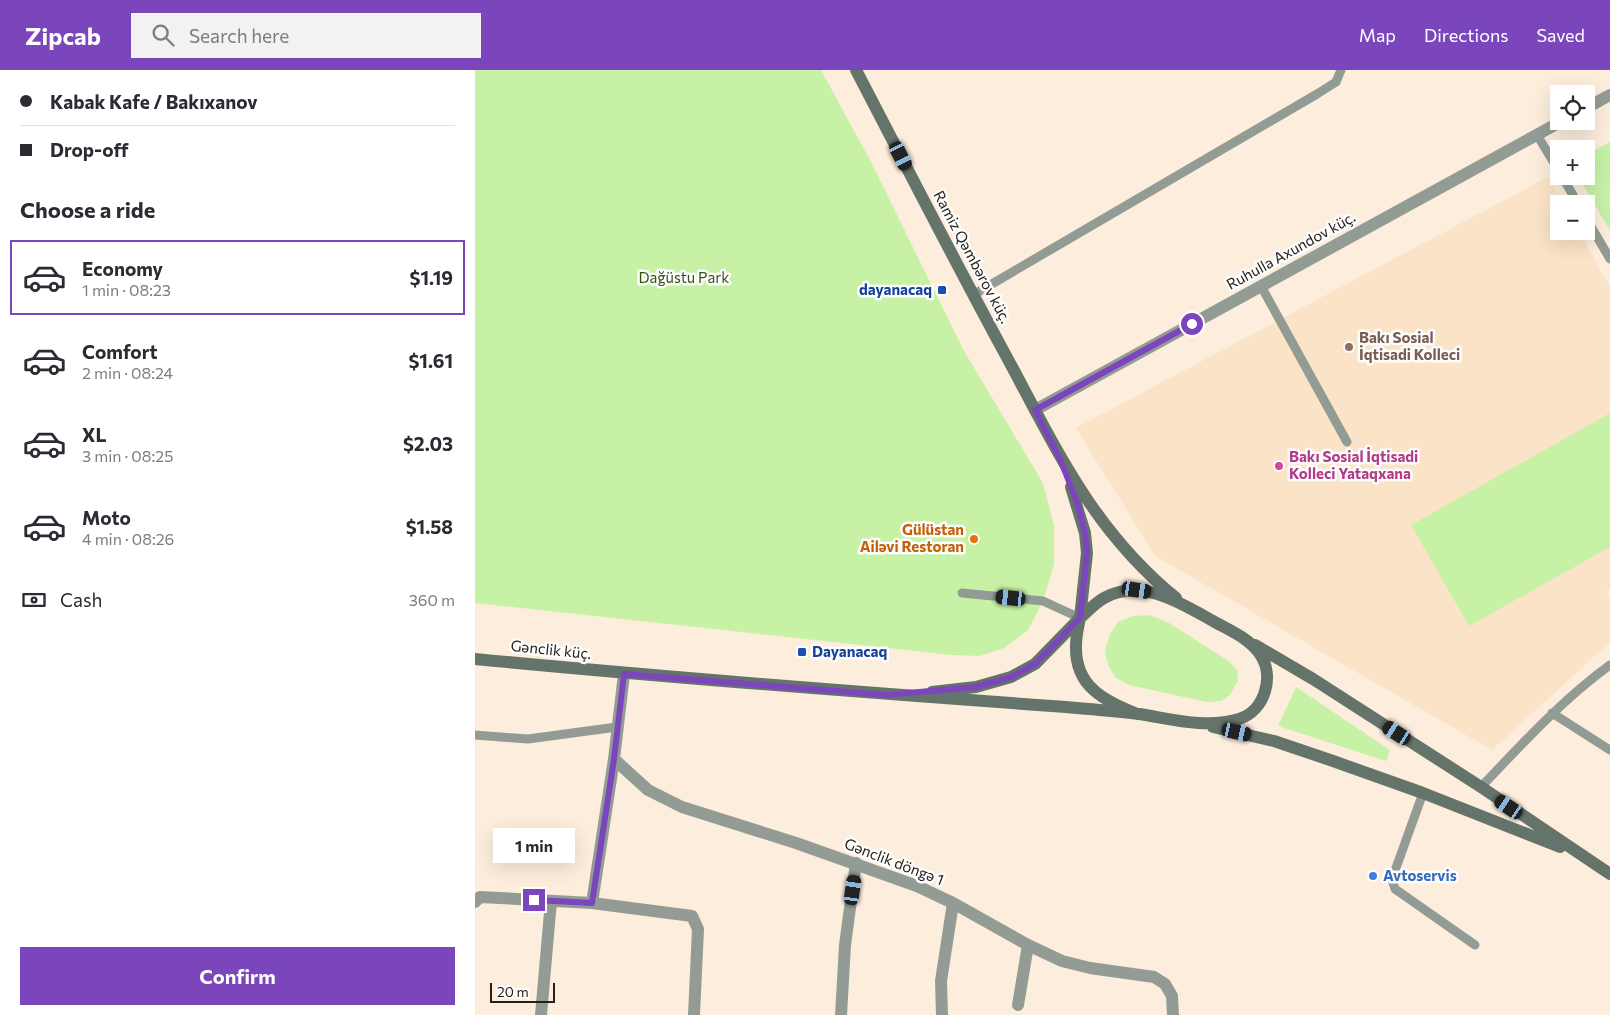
<!DOCTYPE html>
<html lang="en">
<head>
<meta charset="utf-8">
<style>
	body { margin:0; font-family:Commissioner,sans-serif; background:#f2f2f3; color:#2b2b33; height:100vh; display:flex; flex-direction:column; font-size:19px; white-space:nowrap }
	* { box-sizing:border-box; margin:0 }
	p { font-size:16px; color:#7c7c81 }
	.icon { flex:none; width:28px; height:28px; fill:none; stroke:currentColor; stroke-width:2; stroke-linecap:round; stroke-linejoin:round }
	.map { position:relative; flex:1; overflow:hidden }
	.details { display:flex; flex-direction:column; background:#fff; width:475px }
	.details>* { flex:none }
	.hud { display:grid; align-content:center; height:110px; padding:0 20px; background:#fff }
	.fabs { position:absolute; left:1075px; top:15px; display:grid; gap:10px }
	.fabs a { display:grid; place-items:center; width:45px; height:45px; border-radius:0px; background:#fff; box-shadow:0 5px 20px #0002; font-size:25px }
	.scale { position:absolute; left:15px; bottom:12px; width:65px; box-sizing:border-box; padding-left:5px; border:2px solid #272018; border-top:0; font-size:14px; line-height:18px; white-space:nowrap; color:#272018; -webkit-text-stroke:4px #fdfdfd; paint-order:stroke }
	.end { position:absolute; width:22px; height:22px; margin:-11px; border:6px solid #7b45bc; background:#fff; box-shadow:0 0 0 2px #fff }
	.from { border-radius:50% }
	.bubble { position:absolute; height:35px; border-radius:0px; background:#fff; box-shadow:0 5px 20px #0002; font-size:16px; font-weight:700; line-height:35px; text-align:center }
	.car { position:absolute; width:15px; height:30px; margin:-15px -8px; border-radius:6px; box-shadow:0 0 4px 1px #0007; background:linear-gradient(#222 24%,#8ab4d8 0 40%,#222 0 76%,#8ab4d8 0 86%,#222 0) }
	.hud b { display:flex; align-items:center; gap:18px; height:48px; font-size:19px }
	.hud b+b { border-top:1px solid #e1e1e2 }
	.hud i { width:12px; height:12px; background:#2b2b33 }
	ul { padding:0; list-style:none }
	li { display:flex; align-items:center; gap:15px; height:75px; margin:0 10px 8px; padding:0 10px; border:2px solid transparent; border-radius:0px }
	li div { flex:1 }
	li b { display:block; font-size:19px }
	li em { font-style:normal; font-weight:700 }
	li.selected { border-color:#7b45bc }
	li>.icon { width:45px; height:45px; stroke-width:1.5 }
	h2 { padding:0 20px; font-size:22px; line-height:60px }
	.pay { display:flex; align-items:center; gap:12px; height:55px; padding:0 20px; font-size:19px }
	.pay p { margin-inline-start:auto }
	.primary-button { display:flex; gap:10px; margin-top:auto; padding:10px 20px }
	.primary-button a { flex:1; height:58px; border-radius:0px; background:#7b45bc; color:#fff; font-size:20px; font-weight:700; line-height:58px; text-align:center }
	header { display:flex; align-items:center; gap:30px; box-sizing:border-box; height:70px; padding:0 25px; background:#7b45bc; color:#fff }
	header strong { font-size:24px }
	nav { display:flex; gap:28px; margin-inline-start:auto; font-size:18px }
	.search { width:350px; height:45px; background:#f2f2f3; display:flex; align-items:center; gap:12px; box-sizing:border-box; padding:0 18px; border-radius:0px; color:#7c7c81; font-size:19px }
	main { display:flex; flex:1; min-height:0 }
	.map>svg:first-child { display:block }
	.built { fill:#fbe3c7 }
	.green { fill:#c7f2a6 }
	.lines { fill:none; stroke-linecap:round; stroke-linejoin:round }
	.lane { stroke:#929c95; stroke-width:9 }
	.street { stroke:#929c95; stroke-width:12 }
	.secondary { stroke:#65746a; stroke-width:12 }
	.route { stroke:#7b45bc; stroke-width:6 }
	.transit-dot { fill:#1a4fb4; stroke:#fdfdfd; stroke-width:2 }
	.education-dot { fill:#8d6e63; stroke:#fdfdfd; stroke-width:2 }
	.hotel-dot { fill:#d1479c; stroke:#fdfdfd; stroke-width:2 }
	.food-dot { fill:#e8710a; stroke:#fdfdfd; stroke-width:2 }
	.shop-dot { fill:#3f7fe0; stroke:#fdfdfd; stroke-width:2 }
	.labels { text-anchor:middle; stroke-width:5; stroke-linejoin:round; paint-order:stroke }
	.street-label { font-size:15px; fill:#272018; stroke:#fdfdfd }
	.park-label { font-size:15px; fill:#335215; stroke:#fdfdfd }
	.transit-label { font-size:15px; font-weight:bold; fill:#164399; stroke:#fdfdfd; text-anchor:end }
	.education-label { font-size:15px; font-weight:bold; fill:#785e54; stroke:#fdfdfd; text-anchor:start }
	.hotel-label { font-size:15px; font-weight:bold; fill:#b23c85; stroke:#fdfdfd; text-anchor:start }
	.food-label { font-size:15px; font-weight:bold; fill:#c56008; stroke:#fdfdfd; text-anchor:end }
	.shop-label { font-size:15px; font-weight:bold; fill:#366cbe; stroke:#fdfdfd; text-anchor:start }
</style>
</head>
<body>
<header>
<strong>Zipcab</strong>
<div class="search"><svg class="icon" aria-label="search" viewBox="0 0 24 24"><circle cx="10" cy="10" r="6"/><path d="M15 15l6 6"/></svg>Search here</div>
<nav><a>Map</a><a>Directions</a><a>Saved</a></nav>
</header>
<main>
<section class="details">
<div class="hud">
<b><i class="from"></i>Kabak Kafe / Bakıxanov</b>
<b><i></i>Drop-off</b>
</div>
<h2>Choose a ride</h2>
<ul>
<li class="selected"><svg class="icon" aria-label="car" viewBox="0 0 24 24"><path d="M5 17H2v-5l4-1 3-4h7l3 4 3 1v5h-3M9 17h6M6 11h13"/><circle cx="7" cy="17" r="2"/><circle cx="17" cy="17" r="2"/></svg><div><b>Economy</b><p>1 min · 08:23</p></div><em>$1.19</em></li>
<li><svg class="icon" aria-label="car" viewBox="0 0 24 24"><path d="M5 17H2v-5l4-1 3-4h7l3 4 3 1v5h-3M9 17h6M6 11h13"/><circle cx="7" cy="17" r="2"/><circle cx="17" cy="17" r="2"/></svg><div><b>Comfort</b><p>2 min · 08:24</p></div><em>$1.61</em></li>
<li><svg class="icon" aria-label="car" viewBox="0 0 24 24"><path d="M5 17H2v-5l4-1 3-4h7l3 4 3 1v5h-3M9 17h6M6 11h13"/><circle cx="7" cy="17" r="2"/><circle cx="17" cy="17" r="2"/></svg><div><b>XL</b><p>3 min · 08:25</p></div><em>$2.03</em></li>
<li><svg class="icon" aria-label="car" viewBox="0 0 24 24"><path d="M5 17H2v-5l4-1 3-4h7l3 4 3 1v5h-3M9 17h6M6 11h13"/><circle cx="7" cy="17" r="2"/><circle cx="17" cy="17" r="2"/></svg><div><b>Moto</b><p>4 min · 08:26</p></div><em>$1.58</em></li>
</ul>
<div class="pay"><svg class="icon" aria-label="cash" viewBox="0 0 24 24"><path d="M3 7h18v10H3z"/><circle cx="12" cy="12" r="2"/></svg>Cash<p>360 m</p></div>
<div class="primary-button"><a>Confirm</a></div>
</section>
<div class="map">
<svg width="1135" height="945" viewBox="0 0 1135 945">
	<rect width="100%" height="100%" fill="#fceddc"/>
	<path class="built" d="M1073 107 1088 134H1084V161H1104L1135 217V519L1131 521 1135 530V572L1017 680 680 486 601 358Z"/>
	<path class="green" d="M0 0H346L396 92 489 281 568 413 579 456V494L568 531 553 560 529 578 505 586 477 585 0 533Z
		M1135 72V161L1103 106H1111V85Z
		M1135 343V477L994 556 936 455Z
		M674 545 694 553 755 592 762 600 763 610 755 625 746 631 732 632 654 615 640 607 633 595 630 581 635 564 643 552 658 546Z
		M821 617 915 680 911 691 803 656Z"/>
	<g class="lines">
		<path class="lane" d="M1062 65 1084 101
			M1087 106 1103 134
			M1111 148 1135 189
			M786 216 872 372
			M498 225 842 24 861 12 866 0
			M487 523 568 531 605 548
			M1077 643 1135 680
			M0 665 53 669 142 657
			M1006 717C1047 674 1087 630 1135 595
			M948 723 917 809 920 819 1000 875"/>
		<path class="street" d="M1111 38 1135 25
			M560 340 1087 51
			M149 604 139 689 173 720 207 737 321 773 442 816 478 833 553 875 587 891 615 898 679 907 690 914 697 926 698 945
			M0 832 5 827 117 833 217 846 223 859 219 945
			M117 833 139 689
			M543 935 553 875
			M66 945 76 831
			M366 945 370 875 381 793
			M467 945 466 911 478 833"/>
		<path class="secondary" d="M381 0C430 94 478 188 529 282 579 374 616 459 701 528
			M780 575 838 609 1006 717 1135 804
			M0 589C197 608 394 623 591 637 615 639 640 641 664 644 697 649 731 659 764 649 790 641 800 606 785 584 774 568 754 560 738 551 706 533 666 507 629 528 620 533 612 542 605 548 603 557 601 567 601 576 600 617 629 630 662 644
			M457 622 501 617 536 607 560 594 605 548 612 483 610 463 596 417
			M738 657 799 671 858 691 948 723 1085 777"/>
	</g>
	<g class="lines">
		<path class="route" d="M59 830 117 833 139 689 149 604 410 625 501 617 536 607 560 594 605 548 612 483 610 463 602 432 585 389 560 340 717 254"/>
	</g>
	<g class="transit-dot">
		<rect x="462" y="215" width="10" height="10" rx="2.5"/>
		<rect x="322" y="577" width="10" height="10" rx="2.5"/>
	</g>
	<circle class="education-dot" cx="874" cy="277" r="5"/>
	<circle class="hotel-dot" cx="804" cy="396" r="5"/>
	<circle class="food-dot" cx="499" cy="469" r="5"/>
	<circle class="shop-dot" cx="898" cy="806" r="5"/>
	<g class="labels">
		<g class="street-label">
			<text transform="translate(816 181) rotate(-29)" y="5">Ruhulla Axundov küç.</text>
			<text transform="translate(497 187) rotate(62)" y="5">Ramiz Qəmbərov küç.</text>
			<text transform="translate(76 580) rotate(6)" y="5">Gənclik küç.</text>
			<text transform="translate(419 792) rotate(21)" y="5">Gənclik döngə 1</text>
		</g>
		<g class="park-label">
			<text x="209" y="213">Dağüstu Park</text>
		</g>
		<g class="transit-label">
			<text x="457" y="225">dayanacaq</text>
			<text x="337" y="587" text-anchor="start">Dayanacaq</text>
		</g>
		<g class="education-label">
			<text x="884" y="273">Bakı Sosial<tspan x="884" dy="17">İqtisadi Kolleci</tspan></text>
		</g>
		<g class="hotel-label">
			<text x="814" y="392">Bakı Sosial İqtisadi<tspan x="814" dy="17">Kolleci Yataqxana</tspan></text>
		</g>
		<g class="food-label">
			<text x="489" y="465">Gülüstan<tspan x="489" dy="17">Ailəvi Restoran</tspan></text>
		</g>
		<g class="shop-label">
			<text x="908" y="811">Avtoservis</text>
		</g>
	</g>
</svg>
<div class="fabs">
<a><svg class="icon" aria-label="locate" viewBox="0 0 24 24"><circle cx="12" cy="12" r="6"/><path d="M12 2v4M12 18v4M2 12h4M18 12h4"/></svg></a>
<a>+</a>
<a>−</a>
</div>
<div class="scale">20 m</div>
<i class="end from" style="left:717px;top:254px"></i>
<i class="end" style="left:59px;top:830px"></i>
<div class="bubble" style="left:18px;top:758px;width:82px">1 min</div>
<i class="car" style="left:426px;top:86px;rotate:153deg"></i>
<i class="car" style="left:662px;top:520px;rotate:99deg"></i>
<i class="car" style="left:536px;top:528px;rotate:276deg"></i>
<i class="car" style="left:762px;top:662px;rotate:103deg"></i>
<i class="car" style="left:922px;top:663px;rotate:303deg"></i>
<i class="car" style="left:1034px;top:737px;rotate:304deg"></i>
<i class="car" style="left:378px;top:820px;rotate:8deg"></i>
</div>
</main>
</body>
</html>
